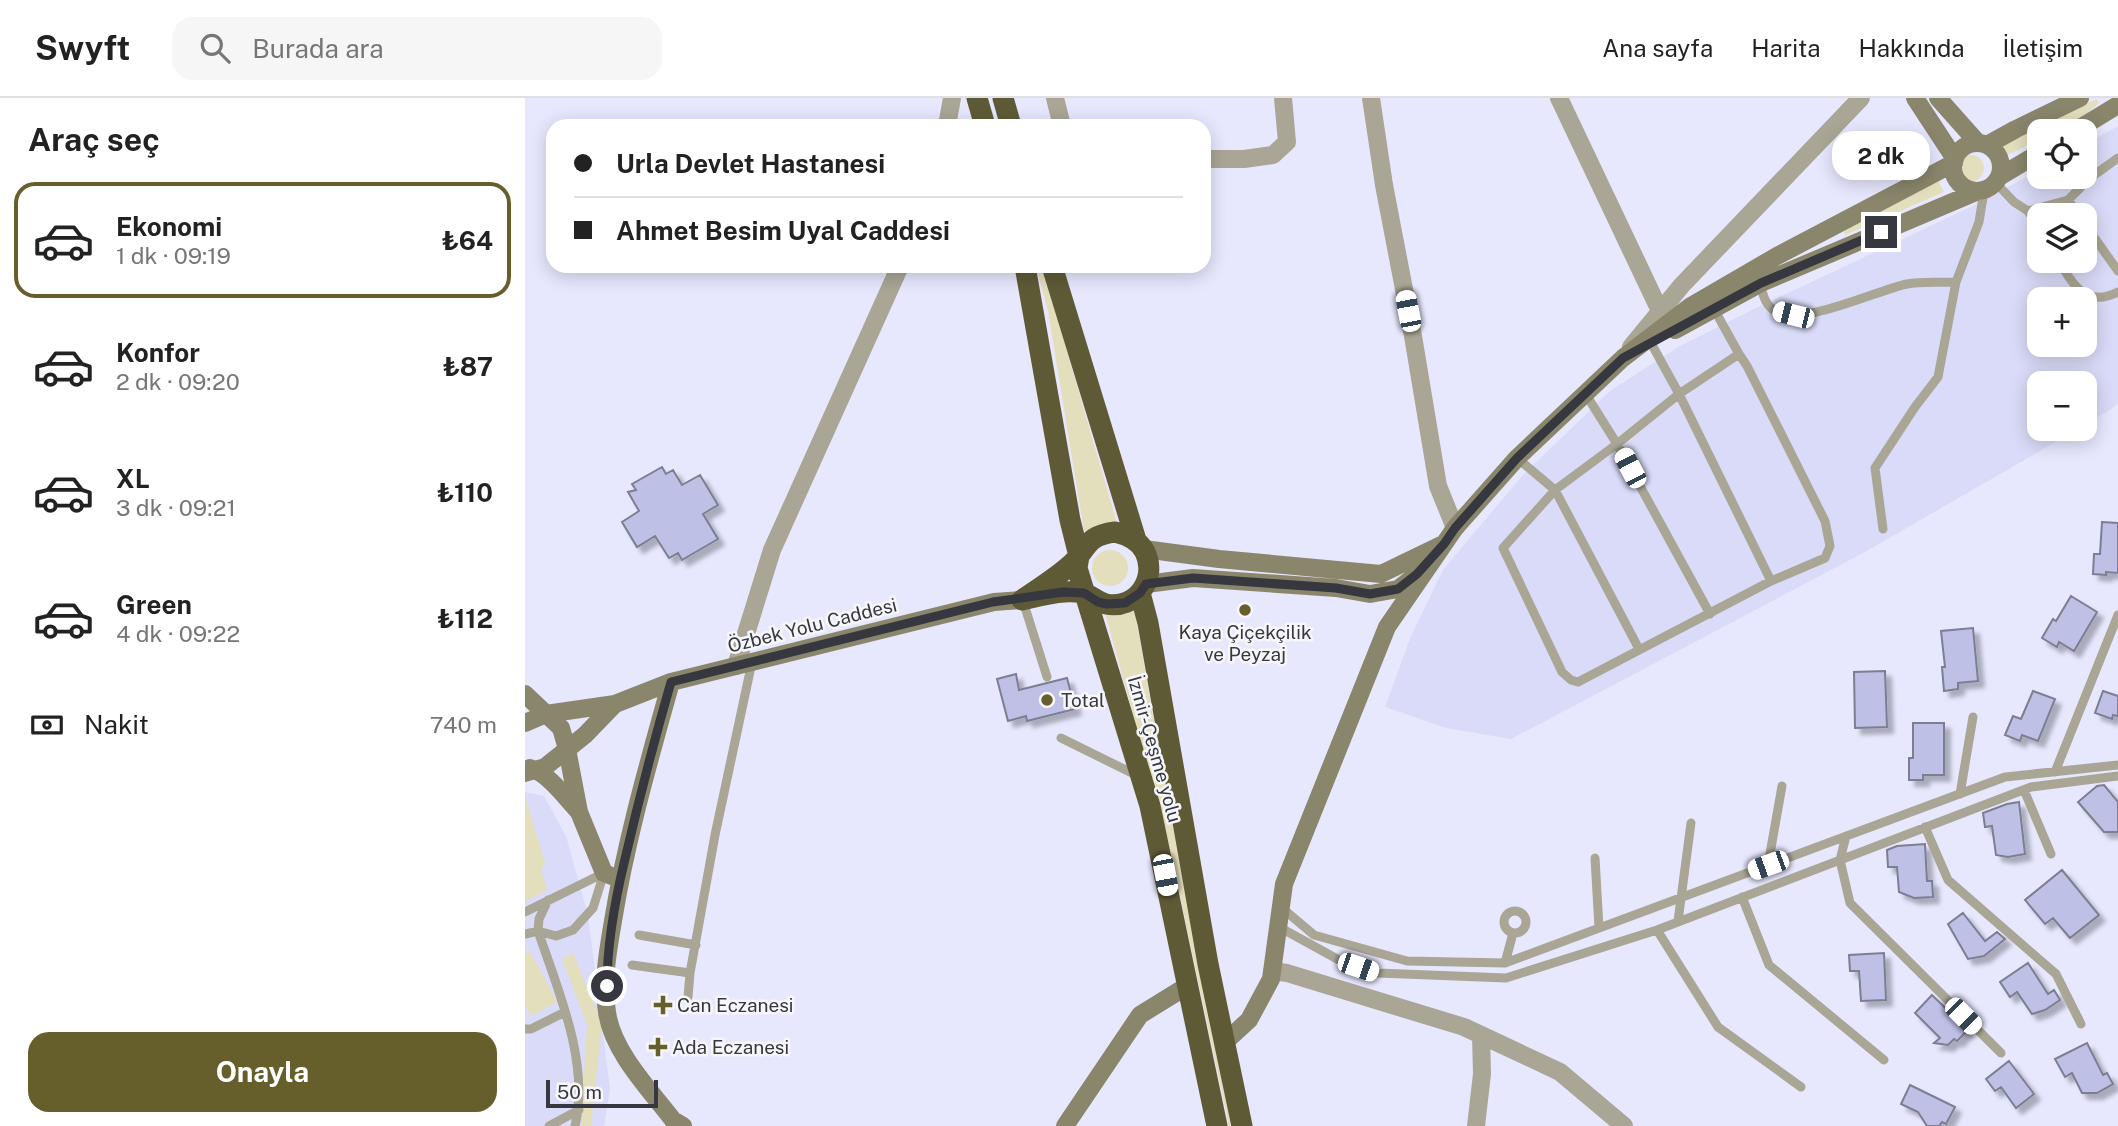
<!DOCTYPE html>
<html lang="tr">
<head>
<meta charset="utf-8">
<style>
	body { margin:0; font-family:"Public Sans",sans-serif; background:#f6f6f6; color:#222; height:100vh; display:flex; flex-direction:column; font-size:26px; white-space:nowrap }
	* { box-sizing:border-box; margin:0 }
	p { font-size:23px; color:#767676 }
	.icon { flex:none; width:38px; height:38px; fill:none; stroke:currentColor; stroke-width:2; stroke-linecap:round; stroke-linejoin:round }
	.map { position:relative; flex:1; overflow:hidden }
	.drawer { display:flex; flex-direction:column; background:#fff; width:525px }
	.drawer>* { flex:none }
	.top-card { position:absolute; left:21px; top:21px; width:665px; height:154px; border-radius:21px; box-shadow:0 4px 18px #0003; display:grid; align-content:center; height:154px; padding:0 28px; background:#fff }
	.buttons { position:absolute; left:1502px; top:21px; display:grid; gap:14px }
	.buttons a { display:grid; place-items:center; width:70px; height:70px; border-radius:14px; background:#fff; box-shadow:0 4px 18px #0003; font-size:35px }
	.scale { position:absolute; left:21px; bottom:18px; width:112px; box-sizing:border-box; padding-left:7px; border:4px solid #36373f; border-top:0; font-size:19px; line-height:24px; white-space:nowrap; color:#36373f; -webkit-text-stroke:5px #f7f7fb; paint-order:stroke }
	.end { position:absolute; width:32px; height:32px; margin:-16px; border:9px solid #36373f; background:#fff; box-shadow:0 0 0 4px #fff }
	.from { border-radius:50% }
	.bubble { position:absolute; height:49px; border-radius:21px; background:#fff; box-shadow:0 4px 18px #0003; font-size:23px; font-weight:700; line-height:49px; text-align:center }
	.car { position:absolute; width:21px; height:42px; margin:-21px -10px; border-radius:9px; box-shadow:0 0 5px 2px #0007; background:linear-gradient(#fff 24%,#345 0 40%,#fff 0 76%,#345 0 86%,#fff 0) }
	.top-card b { display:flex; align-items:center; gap:24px; height:66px; font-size:26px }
	.top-card b+b { border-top:2px solid #e0e0e0 }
	.top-card i { width:18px; height:18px; background:#222 }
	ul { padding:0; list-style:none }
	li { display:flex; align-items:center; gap:21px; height:116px; margin:0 14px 10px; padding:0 14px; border:4px solid transparent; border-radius:21px }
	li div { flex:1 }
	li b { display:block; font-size:26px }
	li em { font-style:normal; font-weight:700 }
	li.on { border-color:#665f2b }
	li>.icon { width:63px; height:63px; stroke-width:1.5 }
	h2 { padding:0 28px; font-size:32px; line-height:84px }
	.pay { display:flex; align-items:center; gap:18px; height:77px; padding:0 28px; font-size:26px }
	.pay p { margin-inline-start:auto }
	.cta { display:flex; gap:14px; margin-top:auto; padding:14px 28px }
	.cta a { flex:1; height:80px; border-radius:21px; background:#665f2b; color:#fff; font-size:28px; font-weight:700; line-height:80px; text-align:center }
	header { display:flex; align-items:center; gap:42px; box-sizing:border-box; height:98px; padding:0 35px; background:#fff; border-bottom:2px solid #e0e0e0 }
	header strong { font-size:33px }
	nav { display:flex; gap:38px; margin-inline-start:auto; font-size:24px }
	.search { width:490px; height:63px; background:#f6f6f6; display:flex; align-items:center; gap:18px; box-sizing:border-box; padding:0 24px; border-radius:21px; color:#767676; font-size:26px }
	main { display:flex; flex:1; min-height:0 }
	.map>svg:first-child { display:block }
	.built { fill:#dadbf8; fill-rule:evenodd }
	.green { fill:#e3debc }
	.building { fill:#bec0e6; stroke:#7d7e91; stroke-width:2; filter:url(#shadow) }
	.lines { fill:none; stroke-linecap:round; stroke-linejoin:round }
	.lane { stroke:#a9a695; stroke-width:9 }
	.street { stroke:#a9a695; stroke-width:18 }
	.secondary { stroke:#89866c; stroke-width:18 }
	.highway { stroke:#5f5a36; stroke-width:21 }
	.route { stroke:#36373f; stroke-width:9 }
	.poi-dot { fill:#665f2b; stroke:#f7f7fb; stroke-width:2.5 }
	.labels { text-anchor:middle; stroke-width:5; stroke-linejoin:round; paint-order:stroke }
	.street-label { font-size:19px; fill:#36373f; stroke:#f7f7fb }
	.poi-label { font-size:19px; fill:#36373f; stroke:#f7f7fb; text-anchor:start }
</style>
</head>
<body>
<header>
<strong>Swyft</strong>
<div class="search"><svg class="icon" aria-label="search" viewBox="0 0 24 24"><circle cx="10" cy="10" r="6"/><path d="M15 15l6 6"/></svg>Burada ara</div>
<nav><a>Ana sayfa</a><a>Harita</a><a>Hakkında</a><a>İletişim</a></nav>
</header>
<main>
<section class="drawer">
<h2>Araç seç</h2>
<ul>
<li class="on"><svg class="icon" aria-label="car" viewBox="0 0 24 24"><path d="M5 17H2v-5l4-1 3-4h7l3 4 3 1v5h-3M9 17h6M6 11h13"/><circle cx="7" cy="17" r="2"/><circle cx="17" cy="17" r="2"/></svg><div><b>Ekonomi</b><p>1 dk · 09:19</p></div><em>₺64</em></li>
<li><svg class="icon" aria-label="car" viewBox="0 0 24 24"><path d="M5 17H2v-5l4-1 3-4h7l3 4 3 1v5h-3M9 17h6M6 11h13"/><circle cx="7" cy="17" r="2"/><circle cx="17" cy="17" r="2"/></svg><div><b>Konfor</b><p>2 dk · 09:20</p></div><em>₺87</em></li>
<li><svg class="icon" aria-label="car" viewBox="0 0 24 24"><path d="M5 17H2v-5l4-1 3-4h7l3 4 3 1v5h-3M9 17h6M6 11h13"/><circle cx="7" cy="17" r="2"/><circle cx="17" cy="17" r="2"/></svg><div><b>XL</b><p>3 dk · 09:21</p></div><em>₺110</em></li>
<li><svg class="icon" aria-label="car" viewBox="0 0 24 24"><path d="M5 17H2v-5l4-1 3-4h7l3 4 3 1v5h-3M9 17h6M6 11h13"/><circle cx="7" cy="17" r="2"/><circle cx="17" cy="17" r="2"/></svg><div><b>Green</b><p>4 dk · 09:22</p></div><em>₺112</em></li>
</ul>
<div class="pay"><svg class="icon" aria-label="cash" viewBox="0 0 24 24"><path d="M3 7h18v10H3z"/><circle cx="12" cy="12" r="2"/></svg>Nakit<p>740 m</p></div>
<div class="cta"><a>Onayla</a></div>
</section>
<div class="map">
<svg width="1593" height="1028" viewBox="0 0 1593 1028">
	<defs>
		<filter id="shadow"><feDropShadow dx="6" dy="6" stdDeviation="2" flood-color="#0004"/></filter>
	</defs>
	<rect width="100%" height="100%" fill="#e7e8fe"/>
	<path class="built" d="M1593 28V305L1585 312 1559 327V285H1514V331H1553L1340 454 986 641 921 630 860 609 886 538 918 472 997 378 1085 293 1153 249 1229 211 1456 104 1514 72V79H1559V47ZM1514 117H1559V163H1514ZM1514 201H1559V247H1514Z
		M0 694 19 698 41 738 63 817 85 991 79 1028H0Z"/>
	<path class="green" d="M1572 1 1574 5 1561 16 1530 33H1514V42L1478 59 1471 46Z
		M1433 70a13 13 0 1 1 26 0a13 13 0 1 1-26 0Z
		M1411 79 1419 94 1320 137 1319 133Z
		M511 168H517L592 425 559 433 523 213Z
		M567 470a18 18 0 1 1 36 0a18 18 0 1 1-36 0Z
		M609 508 627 611 706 1028H704L644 746 580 515Z
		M0 698 20 765 16 772 22 792 0 804Z
		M5 853 32 904 6 918 0 907V856Z
		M48 855 77 926 66 1028H56L62 926 37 861Z"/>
	<path class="building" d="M137 369 141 376 148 372 157 387 175 377 193 407 178 416 193 441 157 462 153 455 144 460 130 438 112 449 97 424 114 413 103 394 111 392 107 386Z
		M1577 424 1593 425V475L1581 474V477L1568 476 1569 456H1575Z
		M1546 498 1572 514 1549 553 1534 544 1532 549 1517 540 1528 521 1531 523Z
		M1448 530 1453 583 1433 585V591L1419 593 1417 569H1420L1416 533Z
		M1360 573 1362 629 1330 630 1329 574Z
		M491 576 494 592 542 580 550 611 502 623 501 618 483 623 472 581Z
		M1508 593 1530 601 1513 643 1497 637 1495 643 1480 637 1488 618 1496 621Z
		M1578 593 1593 598V618L1588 617 1587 621 1570 615Z
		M1388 625H1419V677H1398V682H1384V660H1388Z
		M1579 687 1593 704V734H1579L1553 704 1572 688Z
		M1494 704 1500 756 1483 759 1471 757 1467 728 1460 729 1458 715 1482 706Z
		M1400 746 1402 783H1407L1408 799 1389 800 1374 794 1372 769H1363L1362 752 1372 748Z
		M1537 772 1574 817 1545 840 1528 820 1520 826 1500 802Z
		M1438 815 1460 843 1472 834 1480 841 1459 858 1443 861 1423 826Z
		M1359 855 1361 902 1336 903 1334 873H1325L1324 857Z
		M1503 865 1523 896 1529 892 1535 902 1520 912 1507 916 1492 894 1485 899 1475 884Z
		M1407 897 1443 932 1432 943 1429 941 1423 947 1409 945 1415 940 1390 915Z
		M1562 945 1578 977 1582 975 1588 986 1572 995H1557L1547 975 1540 979 1530 961Z
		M1484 963 1509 996 1491 1010 1476 989 1470 993 1461 981Z
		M1385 987 1430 1009 1421 1026 1417 1024 1414 1028H1402L1393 1014 1376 1006Z"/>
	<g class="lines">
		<path class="lane" d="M1471 85 1489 104 1503 113 1543 102 1565 80 1593 60
			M1543 102 1554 117
			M1503 113 1514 130
			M1559 125 1593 173
			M1534 163C1548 187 1561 210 1593 194
			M1236 185C1237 196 1240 207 1250 213 1277 229 1352 192 1382 186 1397 183 1415 185 1431 184
			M1189 211 1214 256
			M1126 245 1154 296 1246 483
			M1214 256 1222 268 1300 423 1305 448 1300 460 1246 483 1053 584 1046 582 1037 574 978 450 1030 392 1092 346 1154 296Z
			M1060 295 1092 346 1185 516
			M992 360 1030 392 1114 551
			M1358 431 1350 370 1390 309 1413 279 1431 184 1454 124 1459 93
			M498 503 522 579
			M536 640 613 678
			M1530 674 1593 517
			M1499 692 1526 756
			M1435 696 1448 619
			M1400 729 1423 782 1531 876 1556 926
			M1321 738 1315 762 1325 805 1476 955
			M1070 760 1074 830
			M1243 767 1257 688
			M1217 799 1244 867 1359 962
			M23 802 14 821 13 833C33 892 65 965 50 1028
			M757 810 789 837 882 863 980 865 1480 679 1593 667
			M979 824a11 11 0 1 1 22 0a11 11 0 1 1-22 0Z
			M0 814 79 775
			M1153 823 1166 725
			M754 829 814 862 853 875 981 880 1132 832 1506 689 1593 678
			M1132 832 1193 929 1276 989
			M0 836 13 833 31 838 48 832 68 810 79 775
			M114 837 171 847
			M980 865 988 835
			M107 867 165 875
			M163 899 165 875 190 737 227 564
			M0 931H6L40 914
			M24 1028 54 1012"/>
		<path class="street" d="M530 0 537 28
			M846 0 859 87 888 238 913 388 930 430
			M1034 0 1135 213
			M422 28 427 0
			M679 61H719L748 57 762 44 758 0
			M1106 249 1157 187 1336 0
			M211 568 247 452 375 168
			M747 873 762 875 939 929 1035 974 1099 1028
			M951 1028 957 976 956 937"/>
		<path class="secondary" d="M1390 0 1430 61
			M1413 0 1453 45
			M1550 33 1593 7
			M1428 69a24 24 0 1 1 48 0a24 24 0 1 1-48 0Z
			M1462 47 1491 31 1555 0
			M1474 79 1514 55
			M1150 232 1236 185 1451 94
			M619 451 694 461 856 476 916 447
			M621 486 668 480 811 490 845 496 873 491 891 477
			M146 584C124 663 101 742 88 823 83 852 77 885 82 914 87 953 125 992 148 1022L158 1028
			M0 596 36 630 42 651 54 714 79 775 94 781
			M0 625 21 616 90 606 146 584 469 504 497 502
			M5 670C24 676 40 699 54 714
			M0 675 20 669 60 637 90 606
			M699 945 724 922 746 881 759 786 862 529 930 430 992 360 1098 260 1166 208 1252 158 1429 65
			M540 1028 615 917 662 888"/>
		<path class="highway" d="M452 0 460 28
			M478 0 486 28
			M500 168 545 422 554 458 552 470 625 708 692 1028
			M527 168 611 442
			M590 434C603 437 614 442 620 454 633 481 611 512 581 506 572 504 565 496 557 495 538 491 516 498 497 502 513 491 529 481 543 469 564 452 558 438 590 434Z
			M615 495 623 525 683 866 717 1028"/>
	</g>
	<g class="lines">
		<path class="route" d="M82 888C82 845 90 802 100 761 114 701 129 643 146 584L468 504 538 494 559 495 573 504 582 506 600 505 615 495 621 486 668 480 811 490 845 496 873 491 892 476 919 446 930 430 992 360 1098 260 1236 185 1356 134"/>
	</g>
	<g class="poi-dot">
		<circle cx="720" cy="512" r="7"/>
		<circle cx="522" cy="602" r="7"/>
		<path d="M134.5 896.5h7v7h7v7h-7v7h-7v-7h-7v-7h7z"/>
		<path d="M129.5 938.5h7v7h7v7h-7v7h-7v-7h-7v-7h7z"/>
	</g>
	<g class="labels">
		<g class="street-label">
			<text transform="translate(287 527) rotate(-14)" y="7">Özbek Yolu Caddesi</text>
			<text transform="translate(630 651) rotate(74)" y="7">İzmir-Çeşme yolu</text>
		</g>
		<g class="poi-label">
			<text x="720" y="541" text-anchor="middle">Kaya Çiçekçilik<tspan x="720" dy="22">ve Peyzaj</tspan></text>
			<text x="536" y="609">Total</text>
			<text x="152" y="914">Can Eczanesi</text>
			<text x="147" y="956">Ada Eczanesi</text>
		</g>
	</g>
</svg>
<div class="buttons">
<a><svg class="icon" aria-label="locate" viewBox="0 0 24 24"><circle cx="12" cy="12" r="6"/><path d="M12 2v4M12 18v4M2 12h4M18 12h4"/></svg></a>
<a><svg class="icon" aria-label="layers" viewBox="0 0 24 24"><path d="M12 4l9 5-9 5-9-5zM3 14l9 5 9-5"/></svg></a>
<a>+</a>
<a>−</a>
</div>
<div class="scale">50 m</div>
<i class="end from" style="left:82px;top:888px"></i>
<i class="end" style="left:1356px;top:134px"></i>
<div class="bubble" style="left:1307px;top:33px;width:98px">2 dk</div>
<i class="car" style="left:883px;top:213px;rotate:349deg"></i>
<i class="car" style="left:1268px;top:217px;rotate:284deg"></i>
<i class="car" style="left:1105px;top:370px;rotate:332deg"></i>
<i class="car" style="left:1243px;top:767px;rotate:250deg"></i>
<i class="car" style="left:640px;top:777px;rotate:169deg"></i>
<i class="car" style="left:833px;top:869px;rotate:109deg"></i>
<i class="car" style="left:1438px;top:918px;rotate:135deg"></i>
<div class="top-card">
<b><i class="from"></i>Urla Devlet Hastanesi</b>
<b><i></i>Ahmet Besim Uyal Caddesi</b>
</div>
</div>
</main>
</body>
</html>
